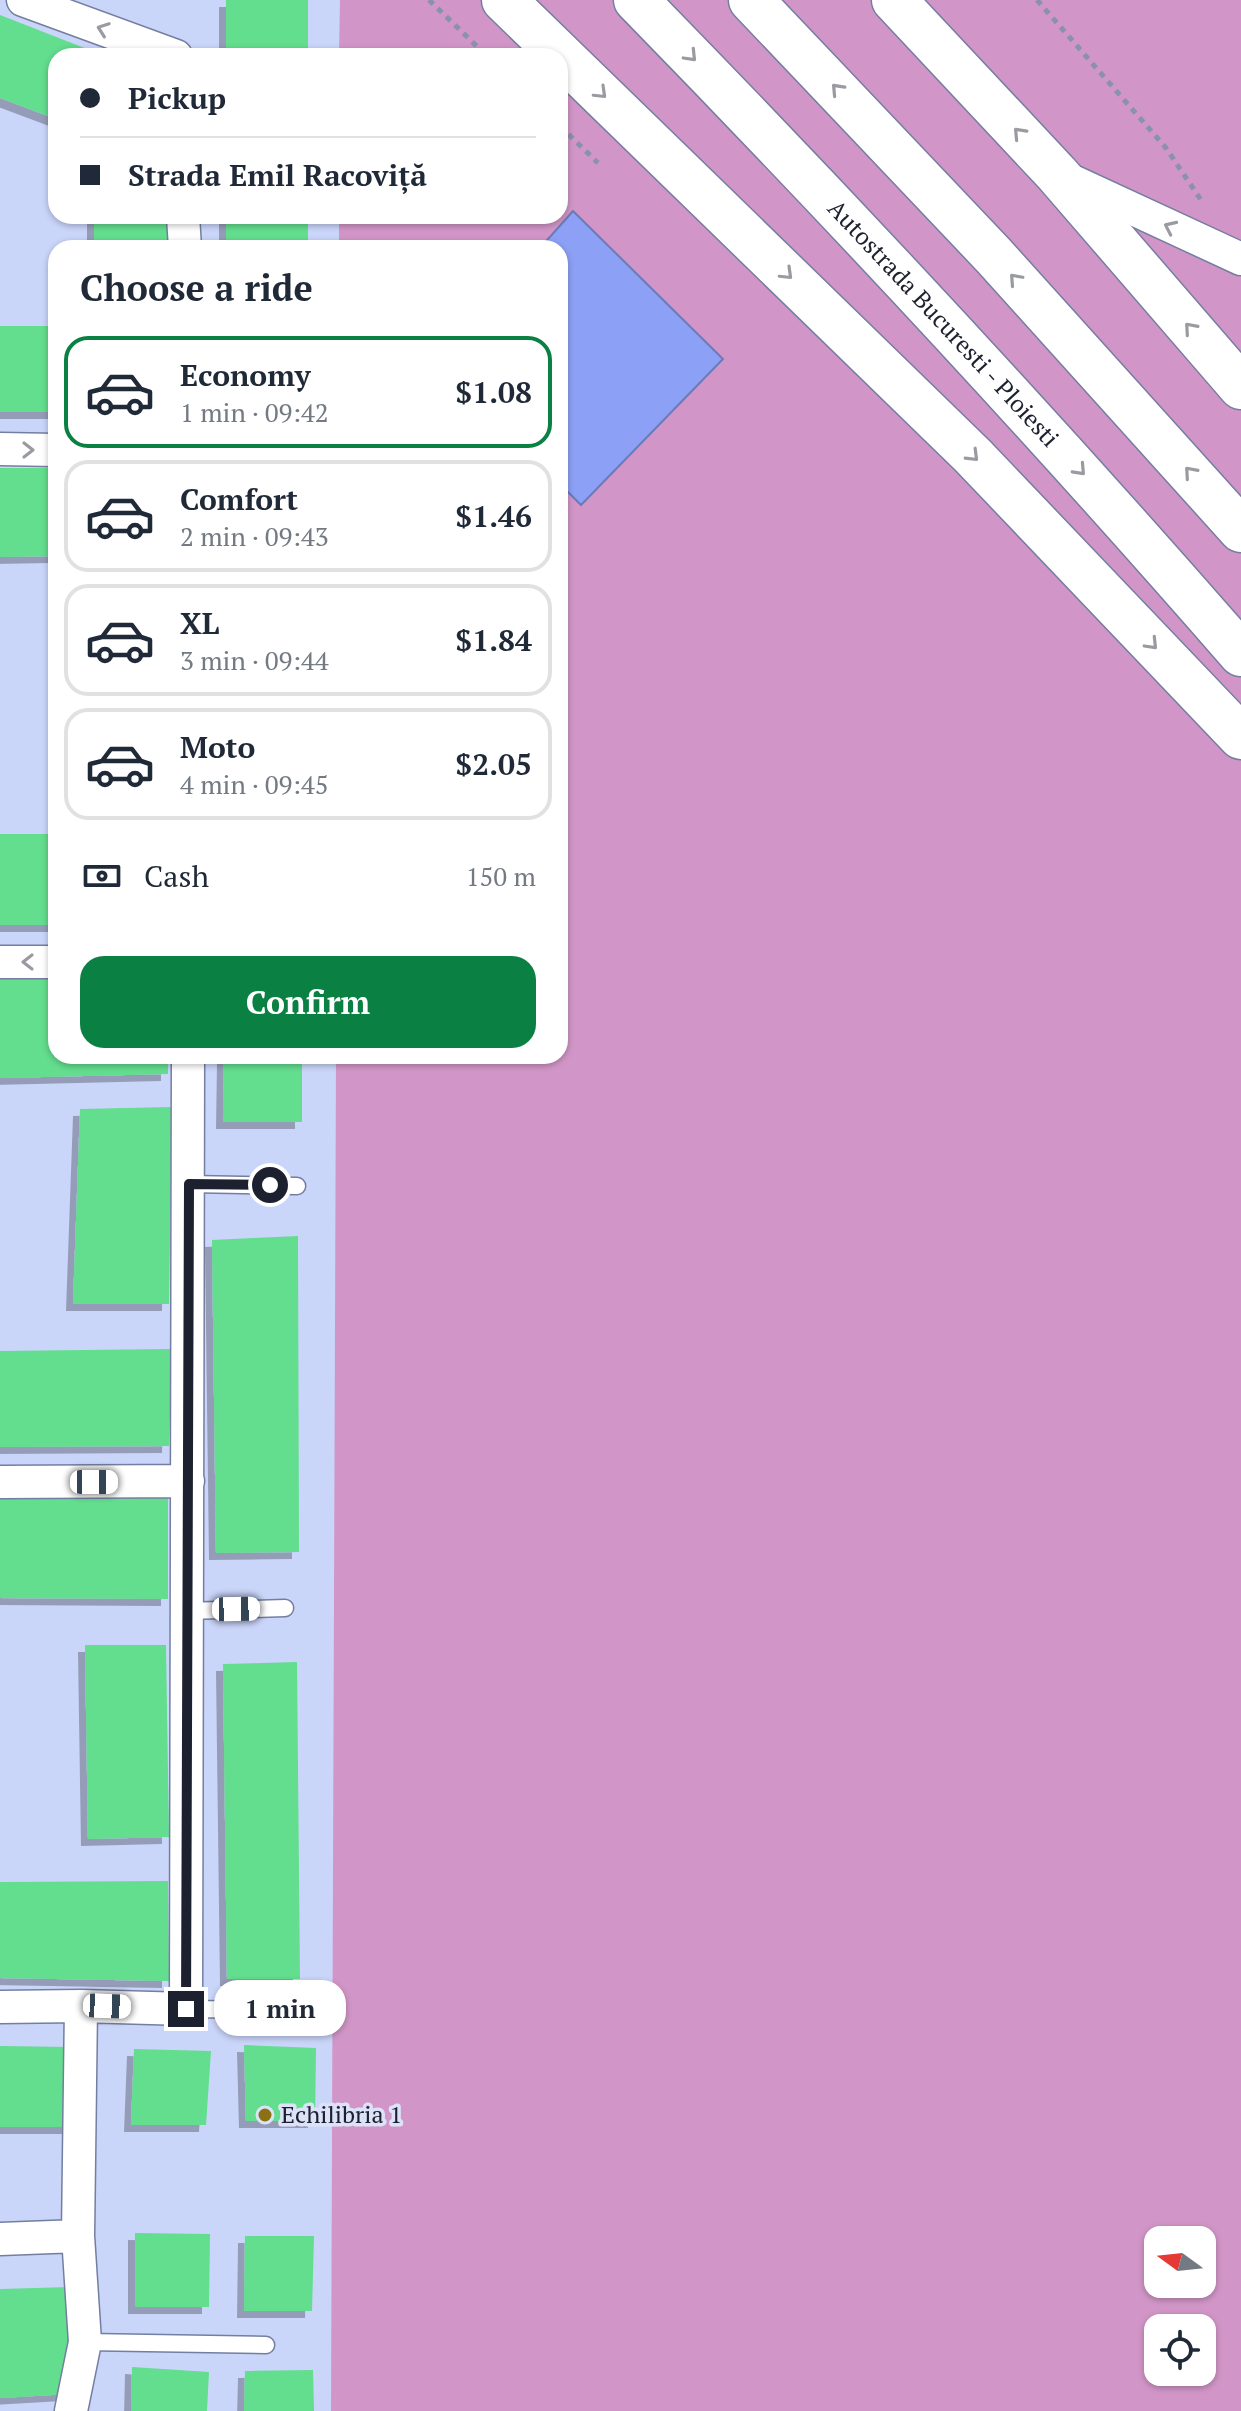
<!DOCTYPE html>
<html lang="en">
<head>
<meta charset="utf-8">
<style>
	body { margin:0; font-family:"PT Serif",serif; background:#f6f6f7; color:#1f2937; height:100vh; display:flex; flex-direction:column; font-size:30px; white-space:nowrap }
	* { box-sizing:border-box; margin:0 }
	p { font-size:26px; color:#747a83 }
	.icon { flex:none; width:44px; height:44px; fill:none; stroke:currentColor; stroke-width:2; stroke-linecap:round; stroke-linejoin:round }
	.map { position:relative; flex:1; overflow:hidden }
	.sheet { position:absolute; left:48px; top:240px; width:520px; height:824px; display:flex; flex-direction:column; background:#fff; border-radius:24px; box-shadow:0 2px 6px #0004 }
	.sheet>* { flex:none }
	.top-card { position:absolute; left:48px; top:48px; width:520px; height:176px; border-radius:24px; box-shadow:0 2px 6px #0004; display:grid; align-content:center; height:176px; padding:0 32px; background:#fff }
	.needle { width:52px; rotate:285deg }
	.buttons { position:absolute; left:1144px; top:2226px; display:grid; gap:16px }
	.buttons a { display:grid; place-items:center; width:72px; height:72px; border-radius:16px; background:#fff; box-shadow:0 2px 6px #0004; font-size:40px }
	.end { position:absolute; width:36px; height:36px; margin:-18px; border:10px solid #1d202e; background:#fff; box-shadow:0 0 0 4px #fff }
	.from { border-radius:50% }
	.bubble { position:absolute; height:56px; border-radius:24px; background:#fff; box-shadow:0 2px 6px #0004; font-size:26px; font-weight:600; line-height:56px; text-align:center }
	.car { position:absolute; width:24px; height:48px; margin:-24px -12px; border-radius:10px; box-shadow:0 0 6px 2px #0007; background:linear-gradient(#fff 24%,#345 0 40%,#fff 0 76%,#345 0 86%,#fff 0) }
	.top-card b { display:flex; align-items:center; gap:28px; height:76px; font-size:30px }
	.top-card b+b { border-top:2px solid #e0e1e3 }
	.top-card i { width:20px; height:20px; background:#1f2937 }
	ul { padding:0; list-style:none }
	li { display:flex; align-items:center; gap:24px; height:112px; margin:0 16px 12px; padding:0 16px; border:4px solid #e0e1e3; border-radius:24px }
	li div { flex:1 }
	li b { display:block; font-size:30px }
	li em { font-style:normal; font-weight:600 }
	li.active { border-color:#0b8043 }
	li>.icon { width:72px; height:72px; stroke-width:1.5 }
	h2 { padding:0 32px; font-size:36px; line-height:96px }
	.pay { display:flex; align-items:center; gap:20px; height:88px; padding:0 32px; font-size:30px }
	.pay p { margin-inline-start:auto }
	.action { display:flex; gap:16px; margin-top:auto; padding:16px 32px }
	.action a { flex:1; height:92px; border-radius:24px; background:#0b8043; color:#fff; font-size:32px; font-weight:600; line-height:92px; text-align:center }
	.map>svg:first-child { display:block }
	.green { fill:#d196c7; fill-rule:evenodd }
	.water { fill:#8ca0f5; stroke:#6b7ab9; stroke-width:2 }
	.building { fill:#63dd8e; filter:url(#shadow) }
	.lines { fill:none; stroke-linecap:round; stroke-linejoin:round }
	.lane-casing { stroke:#747ea0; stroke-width:19 }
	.street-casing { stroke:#747ea0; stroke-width:35 }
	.highway-casing { stroke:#747ea0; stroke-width:47 }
	.path { stroke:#8991ae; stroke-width:5; stroke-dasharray:6 6; stroke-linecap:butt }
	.lane { stroke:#fff; stroke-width:16 }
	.street { stroke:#fff; stroke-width:32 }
	.highway { stroke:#fff; stroke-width:44 }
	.oneway { stroke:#999ba1 }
	.route { stroke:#1d202e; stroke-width:10 }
	.poi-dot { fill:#8a7114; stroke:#dce3f9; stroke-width:3 }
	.labels { text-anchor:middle; stroke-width:7; stroke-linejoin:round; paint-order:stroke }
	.street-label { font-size:24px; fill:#1d202e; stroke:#dce3f9 }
	.poi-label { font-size:24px; fill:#1d202e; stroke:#dce3f9; text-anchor:start }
</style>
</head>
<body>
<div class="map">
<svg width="1241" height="2411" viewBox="0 0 1241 2411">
	<defs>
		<filter id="shadow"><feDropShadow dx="-7" dy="7" stdDeviation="0" flood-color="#0004"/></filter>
	</defs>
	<rect width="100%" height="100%" fill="#cad5fa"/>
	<path class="green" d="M340 0H1241V2411H331L336 1056H560V248H339V216H560V56H339ZM1158 2240H1202V2284H1158ZM1158 2328H1202V2372H1158Z"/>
	<path class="water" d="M573 211 723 359 581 505 560 484V248H540Z"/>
	<path class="building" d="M226 0H308V56H226Z
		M0 15 105 56H56V119L0 98Z
		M94 216H167L168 248H94Z
		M226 216H308V248H226Z
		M0 326H56V412H0Z
		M0 468H56V556L0 557Z
		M0 834H56V925H0Z
		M0 979H56V1056H168V1074L0 1078Z
		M224 1056H302V1122H223Z
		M172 1107 169 1304H73L80 1109Z
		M298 1236 299 1552 216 1553 212 1240Z
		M172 1349 169 1446 0 1447V1351Z
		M168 1496V1599L0 1598V1498Z
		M85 1645H166L169 1837 88 1839Z
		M297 1662 300 1979H227L223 1664Z
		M168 1881 169 1981 0 1978V1882Z
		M244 2045 316 2048 315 2121H246Z
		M0 2046 71 2047 70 2127H0Z
		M134 2049 211 2051 206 2125H131Z
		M135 2233 210 2234 209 2307H135Z
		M245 2236H314L312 2311H244Z
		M70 2287 69 2394 0 2398V2289Z
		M132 2367 209 2372 207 2411H131Z
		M313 2370 314 2411H244L245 2371Z"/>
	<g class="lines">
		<g class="lane-casing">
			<path id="lane" d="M189 1184 297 1186
				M186 1611 285 1608
				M186 2009 281 2010
				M85 2342 266 2345"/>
		</g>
		<g class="street-casing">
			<path id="street" d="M23 0 176 56
				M1066 178 1241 259
				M183 216 185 248
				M0 449 56 450
				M0 962H56
				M0 1482 188 1481
				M0 2007 81 2006 186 2009 188 1056
				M0 2239 78 2236
				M71 2411 85 2342 78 2236 81 2006"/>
		</g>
		<g class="highway-casing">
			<g id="highway">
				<path d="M504 0 973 456 1241 737"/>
				<path id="s1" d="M636 0C844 213 1046 430 1241 654"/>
				<path d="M751 0 994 256 1241 530"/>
				<path d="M894 0 1057 174 1241 387"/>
			</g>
		</g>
		<path class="path" d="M429 0 487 56
			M1037 0 1166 148 1201 200
			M560 126 598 163"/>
		<use href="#lane" class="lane"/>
		<use href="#street" class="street"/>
		<use href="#highway" class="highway"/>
	</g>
	<defs><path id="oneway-chevron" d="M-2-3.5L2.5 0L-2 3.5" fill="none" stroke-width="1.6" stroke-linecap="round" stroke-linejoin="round" transform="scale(2)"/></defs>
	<g class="oneway">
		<use href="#oneway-chevron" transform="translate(103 29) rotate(-160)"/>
		<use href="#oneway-chevron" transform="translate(691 56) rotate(46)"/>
		<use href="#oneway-chevron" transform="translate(837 89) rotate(-133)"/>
		<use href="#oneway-chevron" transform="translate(601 93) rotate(44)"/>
		<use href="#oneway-chevron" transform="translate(1019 133) rotate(-133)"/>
		<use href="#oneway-chevron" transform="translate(1170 227) rotate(-155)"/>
		<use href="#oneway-chevron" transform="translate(787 274) rotate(44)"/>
		<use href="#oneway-chevron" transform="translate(1015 279) rotate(-132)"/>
		<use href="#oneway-chevron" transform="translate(1190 328) rotate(-131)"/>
		<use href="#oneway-chevron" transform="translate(28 450)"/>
		<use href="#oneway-chevron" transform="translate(973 456) rotate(45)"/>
		<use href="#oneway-chevron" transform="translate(1080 470) rotate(47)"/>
		<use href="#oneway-chevron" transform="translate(1190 472) rotate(-131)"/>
		<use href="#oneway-chevron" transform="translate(1152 644) rotate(46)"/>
		<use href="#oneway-chevron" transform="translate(28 962) rotate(-180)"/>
	</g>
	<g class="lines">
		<path class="route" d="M186 2009 189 1184 270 1185"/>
	</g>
	<circle class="poi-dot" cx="265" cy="2115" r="8"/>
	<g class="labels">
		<g class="street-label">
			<text dy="8" stroke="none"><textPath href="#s1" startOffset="446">Autostrada Bucuresti - Ploiesti</textPath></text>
		</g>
		<g class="poi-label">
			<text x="281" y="2123">Echilibria 1</text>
		</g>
	</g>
</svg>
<div class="buttons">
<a><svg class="needle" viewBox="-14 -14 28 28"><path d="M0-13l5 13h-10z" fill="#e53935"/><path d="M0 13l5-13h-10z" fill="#747a83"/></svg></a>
<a><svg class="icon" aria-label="locate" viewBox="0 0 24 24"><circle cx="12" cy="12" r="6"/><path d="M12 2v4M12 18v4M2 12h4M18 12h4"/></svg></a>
</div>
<i class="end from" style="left:270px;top:1185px"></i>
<i class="end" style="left:186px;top:2009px"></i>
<div class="bubble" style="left:214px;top:1980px;width:132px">1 min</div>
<i class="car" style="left:94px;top:1482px;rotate:90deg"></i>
<i class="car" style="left:236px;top:1609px;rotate:89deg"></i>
<i class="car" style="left:107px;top:2006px;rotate:92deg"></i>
<div class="top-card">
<b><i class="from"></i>Pickup</b>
<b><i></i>Strada Emil Racoviță</b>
</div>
<section class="sheet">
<h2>Choose a ride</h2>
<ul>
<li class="active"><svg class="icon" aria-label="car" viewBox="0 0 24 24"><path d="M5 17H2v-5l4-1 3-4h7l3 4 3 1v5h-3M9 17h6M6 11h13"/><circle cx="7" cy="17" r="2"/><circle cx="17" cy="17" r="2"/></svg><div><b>Economy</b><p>1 min · 09:42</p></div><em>$1.08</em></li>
<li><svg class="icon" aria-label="car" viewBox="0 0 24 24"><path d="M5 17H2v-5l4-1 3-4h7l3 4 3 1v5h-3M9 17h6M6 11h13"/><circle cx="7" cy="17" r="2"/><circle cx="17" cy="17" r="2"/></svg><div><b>Comfort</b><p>2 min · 09:43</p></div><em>$1.46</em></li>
<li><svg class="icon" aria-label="car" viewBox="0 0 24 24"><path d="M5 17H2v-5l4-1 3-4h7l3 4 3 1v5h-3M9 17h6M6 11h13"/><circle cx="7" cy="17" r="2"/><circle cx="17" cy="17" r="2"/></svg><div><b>XL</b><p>3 min · 09:44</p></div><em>$1.84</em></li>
<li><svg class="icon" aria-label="car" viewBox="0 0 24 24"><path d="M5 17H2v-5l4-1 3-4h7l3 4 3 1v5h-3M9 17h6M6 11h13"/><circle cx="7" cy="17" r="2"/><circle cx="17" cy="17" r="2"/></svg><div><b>Moto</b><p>4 min · 09:45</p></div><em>$2.05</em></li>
</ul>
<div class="pay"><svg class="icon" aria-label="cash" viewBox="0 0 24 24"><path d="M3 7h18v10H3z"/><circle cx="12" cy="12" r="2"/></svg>Cash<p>150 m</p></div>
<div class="action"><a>Confirm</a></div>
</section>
</div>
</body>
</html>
